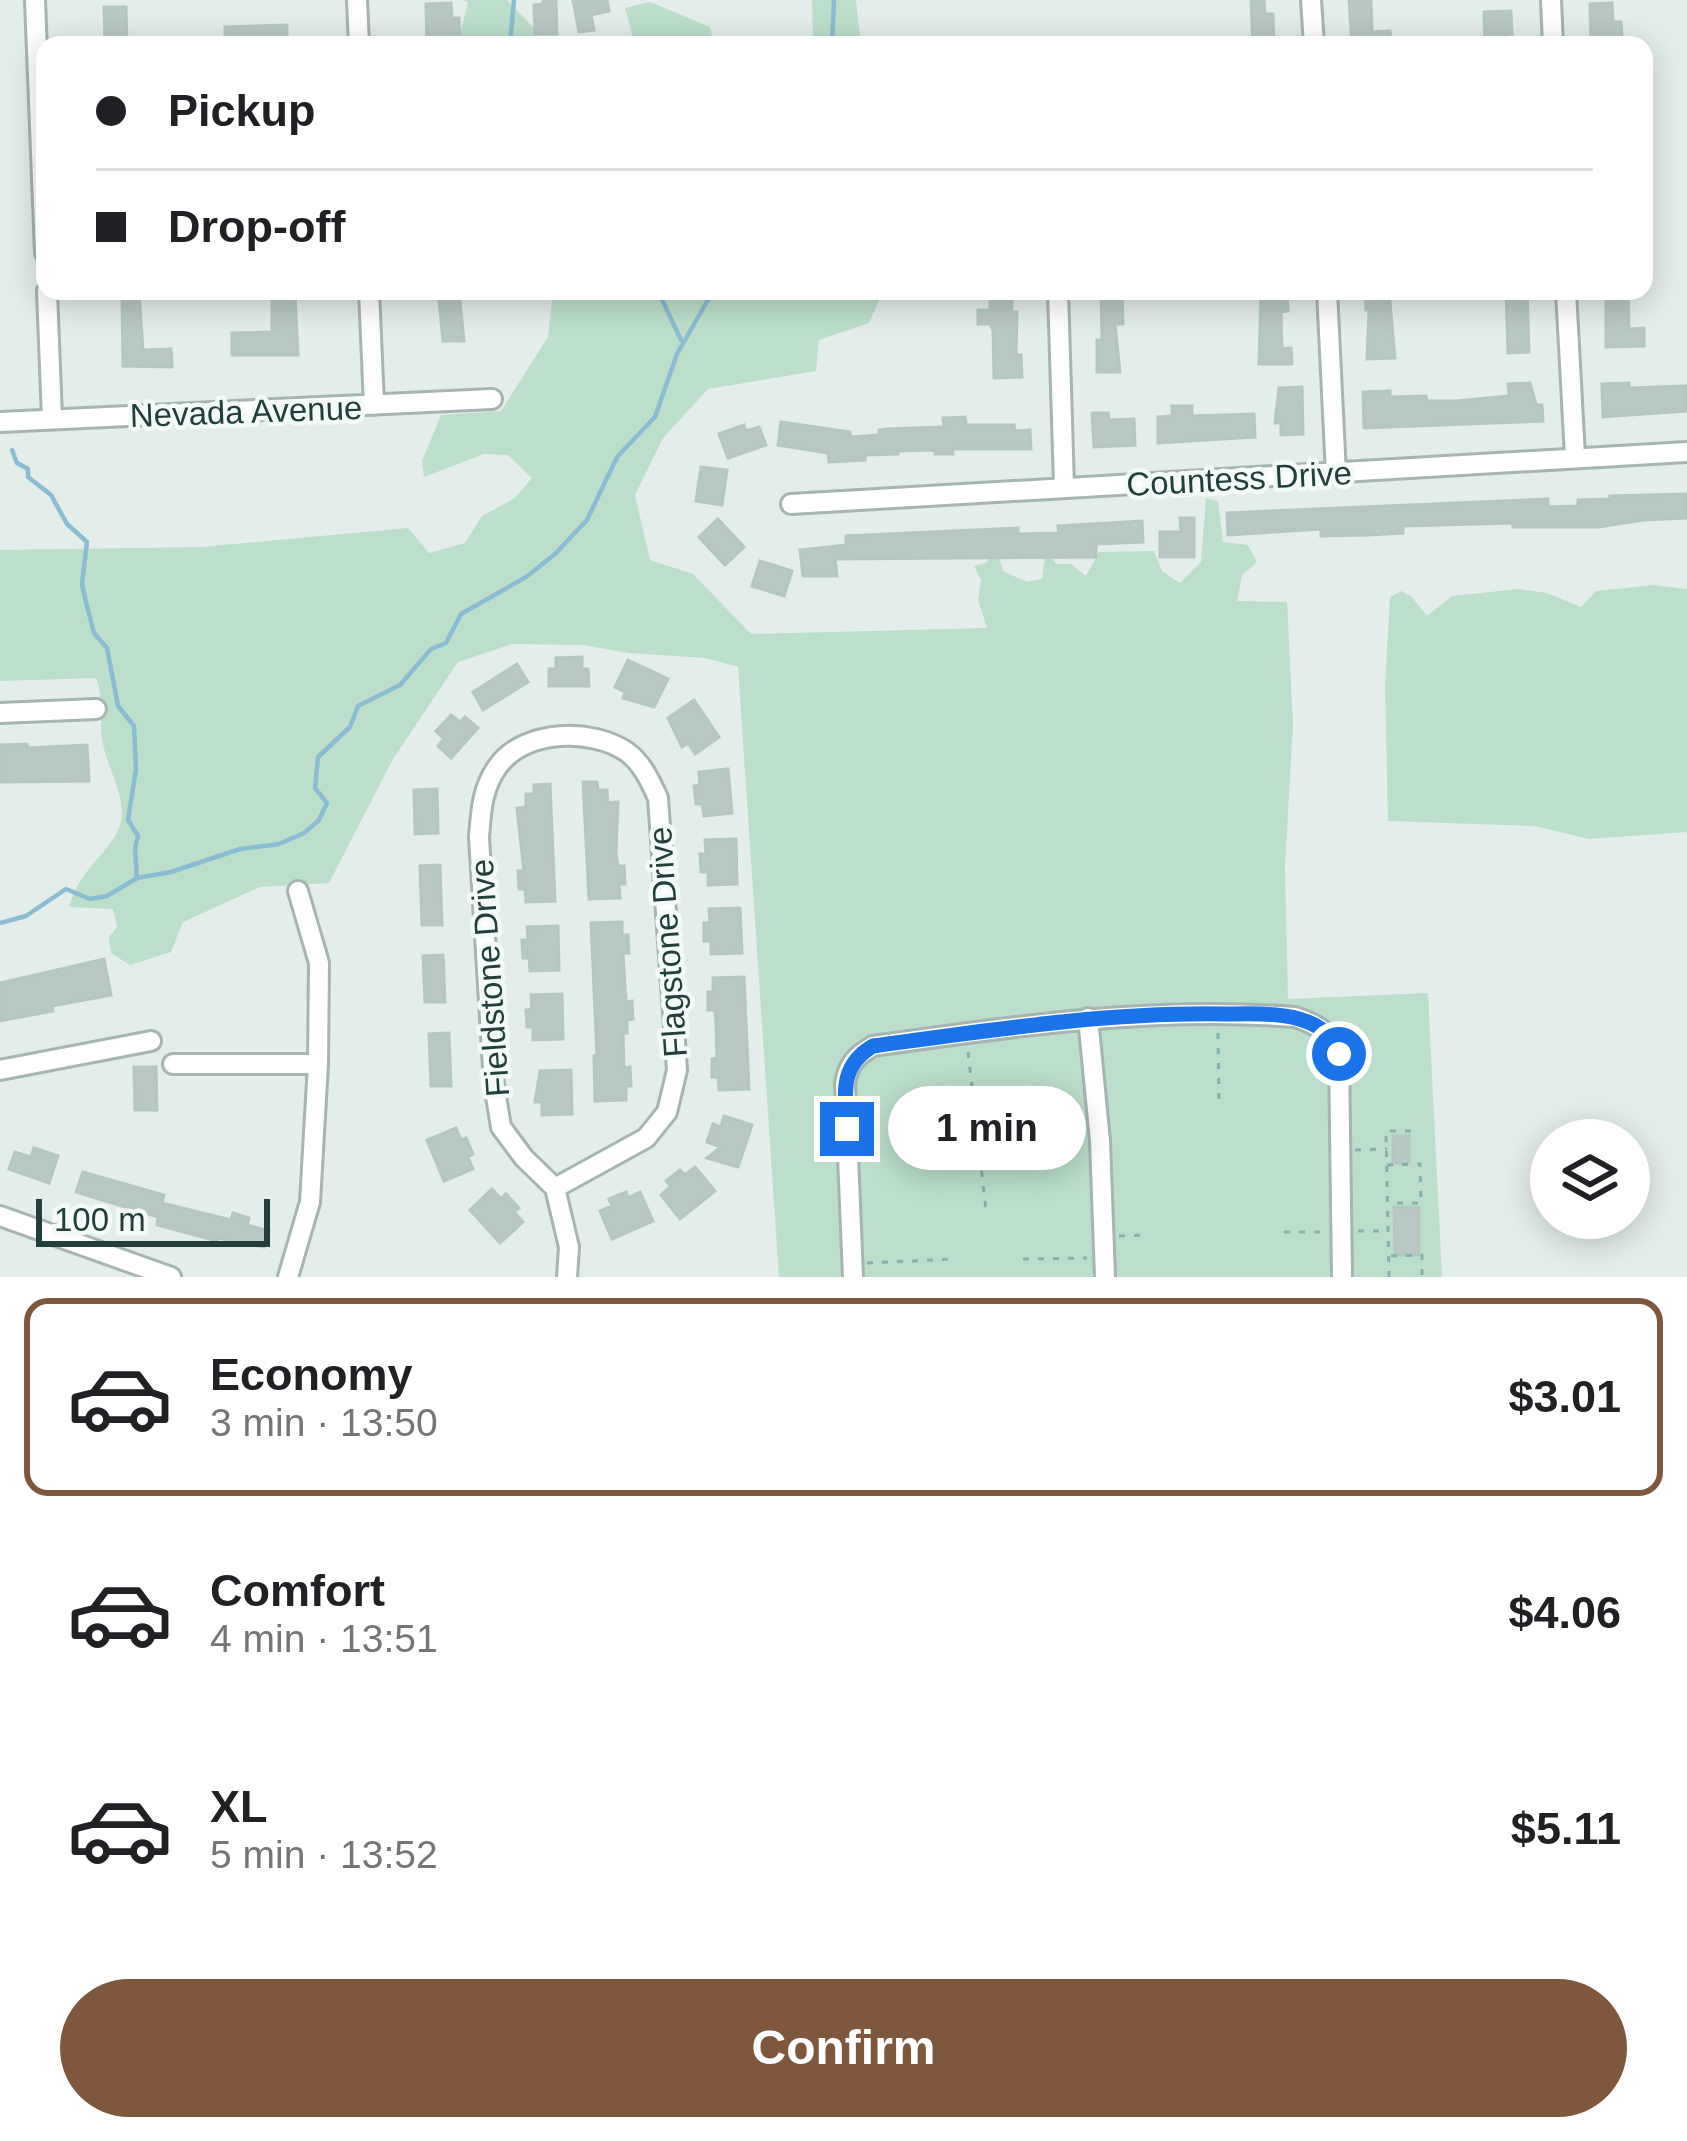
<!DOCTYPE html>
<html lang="en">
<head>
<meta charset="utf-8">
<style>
	body { margin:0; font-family:Arial,sans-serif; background:#f2f2f2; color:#202124; height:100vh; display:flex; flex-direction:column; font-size:45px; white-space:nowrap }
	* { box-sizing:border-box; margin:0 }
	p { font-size:39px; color:#757577 }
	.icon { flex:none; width:66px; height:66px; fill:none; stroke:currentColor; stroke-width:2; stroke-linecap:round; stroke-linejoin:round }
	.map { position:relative; height:1277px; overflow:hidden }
	.drawer { display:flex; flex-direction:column; background:#fff; flex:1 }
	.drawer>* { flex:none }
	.hud { position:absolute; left:36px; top:36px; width:1617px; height:264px; border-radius:24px; box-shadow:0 6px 30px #0003; display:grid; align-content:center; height:264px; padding:0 60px; background:#fff }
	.controls { position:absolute; left:1530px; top:1119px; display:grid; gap:24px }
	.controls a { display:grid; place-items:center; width:120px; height:120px; border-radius:50%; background:#fff; box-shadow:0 6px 30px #0003; font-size:60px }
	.scale { position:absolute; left:36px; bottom:30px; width:234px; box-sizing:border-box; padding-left:12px; border:6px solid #223f3c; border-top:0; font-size:33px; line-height:42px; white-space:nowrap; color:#223f3c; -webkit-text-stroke:9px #f4faf8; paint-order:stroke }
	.end { position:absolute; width:54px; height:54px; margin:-27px; border:15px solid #1a73e8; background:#fff; box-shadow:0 0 0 6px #fff }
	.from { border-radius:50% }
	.bubble { position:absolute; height:84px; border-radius:42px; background:#fff; box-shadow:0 6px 30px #0003; font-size:39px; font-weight:700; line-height:84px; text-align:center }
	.hud b { display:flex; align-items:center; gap:42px; height:114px; font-size:45px }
	.hud b+b { border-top:3px solid #e0e0e0 }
	.hud i { width:30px; height:30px; background:#202124 }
	ul { padding:21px 0 0; list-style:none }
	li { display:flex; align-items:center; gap:36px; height:198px; margin:0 24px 18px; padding:0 36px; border:6px solid transparent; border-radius:24px }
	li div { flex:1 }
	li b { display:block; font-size:45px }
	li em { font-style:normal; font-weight:700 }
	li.on { border-color:#7f573c }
	li>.icon { width:108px; height:108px; stroke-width:1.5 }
	.action { display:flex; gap:24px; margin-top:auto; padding:24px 60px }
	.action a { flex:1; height:138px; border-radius:72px; background:#7f573c; color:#fff; font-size:48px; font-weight:700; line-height:138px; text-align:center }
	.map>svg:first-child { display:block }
	.green { fill:#bcdfcb }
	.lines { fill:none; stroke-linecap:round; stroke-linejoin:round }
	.stream { stroke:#8abcd3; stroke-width:4.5 }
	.building { fill:#b8c8c4; stroke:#b5c7c3; stroke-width:3 }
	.minor-casing { stroke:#a5b5b2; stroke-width:24 }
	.path { stroke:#83b1ab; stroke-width:3; stroke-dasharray:6 9; stroke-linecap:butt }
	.minor { stroke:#fff; stroke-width:18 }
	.route { stroke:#1a73e8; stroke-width:15 }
	.labels { text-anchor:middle; stroke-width:9; stroke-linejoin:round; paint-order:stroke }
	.street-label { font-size:33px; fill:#223f3c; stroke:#f4faf8 }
</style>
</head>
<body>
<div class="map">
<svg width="1687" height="1277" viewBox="0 0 1687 1277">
	<rect width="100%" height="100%" fill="#e3edea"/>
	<path class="green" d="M463 0H507L546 41 554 45H462L459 38 468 3Z
		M812 0H856L861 45H813Z
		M650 2 710 27 714 45H635L625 8Z
		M553 291H883L869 323 819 340 816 371 708 389 663 438 635 495 650 560 693 574 751 634 987 628 978 600 981 580 974 566 986 563 997 550 1003 571 1027 582 1042 579 1046 547 1056 564H1071L1086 576 1099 552 1154 551 1162 571 1180 583 1201 562 1206 498 1218 501 1223 542 1248 545 1257 562 1242 575 1237 601 1287 602 1293 725 1285 866 1288 999 1428 993 1442 1277H779L738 667 706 658 628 653 583 645 512 644 458 662 393 759 329 883 260 887 183 922 171 952 130 965 111 953 109 937 117 927 113 909 69 907C79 872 97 864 115 836 134 808 108 772 103 744 98 721 105 700 96 678L0 681V550L202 547 408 528 429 553 465 543 482 516 515 498 532 478 508 455 484 454 424 477 422 461 441 415 501 411 548 337Z
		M1653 585 1687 589V832L1589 839 1535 826 1388 821 1385 685 1390 597 1401 591 1411 596 1427 616 1452 596 1519 589 1547 593 1581 607 1596 591Z"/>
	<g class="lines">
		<path class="stream" d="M510 45 514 0
			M832 45 834 0
			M658 291 681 340
			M12 450 17 463 28 469V477L51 495 67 524 87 542 82 584 86 602 94 633 107 648 118 706 134 726 136 769 128 820 138 836 135 848 137 878
			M0 923 26 916 66 889 90 899 107 896 137 878 171 872 240 849 279 844 304 833 319 820 327 803 315 788 318 757 350 727 358 706 400 685 431 649 446 643 461 614 526 577 554 555 587 520 617 457 655 417 677 354 713 291"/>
	</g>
	<path class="building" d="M543 0H556L557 34H535L534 5 543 4Z
		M573 0H607L609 11 591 15 594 30 579 32Z
		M1251 0H1264L1265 14H1273L1274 45H1253Z
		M1349 0H1371L1372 32 1390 31 1391 45H1352Z
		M451 3 452 18H459L460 42 427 44 426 4Z
		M1612 3 1613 22H1621L1622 37H1613V45H1591L1590 4Z
		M104 7H126L127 45H105Z
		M1511 11 1512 34H1507V45H1485L1484 12Z
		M287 25V45H225V27Z
		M122 291H139L143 350 171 349 172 367 123 366Z
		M272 291H290V297H295L298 355H232V333L272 332Z
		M438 291H459L464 341H443Z
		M1101 291H1122L1123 324H1115L1120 372H1097V340H1102Z
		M1261 291H1287L1288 311 1281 312 1282 349 1291 348 1292 364H1259Z
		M1365 291H1389L1395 358 1367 359 1369 310H1366Z
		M1506 291H1527L1529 352 1508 353Z
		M1606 291H1628L1629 329 1644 328V346L1606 347Z
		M990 293H1012V312H1017L1016 355H1021L1022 377 994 378 993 330 990 324H978V310H990Z
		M1530 383 1536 405H1542L1543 421 1364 428 1363 392 1390 391V397L1426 396 1427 401H1457L1509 396 1508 384Z
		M1629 383V388L1686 386 1687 411 1603 417 1602 384Z
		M1302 387 1303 434 1281 435V423H1275L1279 388Z
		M1172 406H1192V416L1254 414 1255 437 1158 443V417L1172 416Z
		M1092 413H1108L1109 420 1134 419 1135 445 1094 447Z
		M965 417 966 425H1014L1015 431 1030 430 1031 449H952L953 454H935V450L898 451V454L865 455V460L829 462 828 453 778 445 781 422 850 432V437L879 435V430L886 429 944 427 943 418Z
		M744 425 746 431 759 427 766 445 728 458 719 434Z
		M701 467 727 470 722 505 696 501Z
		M1687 494V518L1644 520 1598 527H1513V523L1403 526V533L1368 535 1321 536V529L1228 535 1227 513 1548 499V507L1578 506V500L1610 499V496Z
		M1180 518H1194V557H1160V532H1181Z
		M718 519 744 547 725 565 699 537Z
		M1142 521 1143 542 1096 544V557L835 559 837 576H803L800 550 846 545V536L1018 528V534L1059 533 1058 526Z
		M760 561 792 571 784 596 752 586Z
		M582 657V669H588L589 686H549V669H556V658Z
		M628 660 668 679 654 707 623 698 625 692 615 687Z
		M517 664 528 682 483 710 473 692Z
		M694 700 719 737 695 754 688 743 682 747 668 718Z
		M451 715 460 722 465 717 478 728 451 758 438 746 444 739 436 731Z
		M27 744 28 748 87 745 89 781 0 782V745Z
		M728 769 732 813 704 816 702 804H696L694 786 700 785 699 772Z
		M583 782H597L598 790H607L608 803 618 802 616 853 618 866H624L625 884H619L620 898 589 899Z
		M550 784 555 901 526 902 525 889H519L518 871H524L517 808 526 807V794H534V785Z
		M437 789 438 833 415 834 414 790Z
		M736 839 737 884 708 885V872H701L700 854H706L705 840Z
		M440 865 442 925H422L420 866Z
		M740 908 742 953 711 954V941H704V923H710L709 909Z
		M622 922V935H628L629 953H623L626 1002 632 1001 633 1019 627 1020V1033H623L624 1068 630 1067 631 1086H626V1100L595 1101 594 1056H597L591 923Z
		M558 926 559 970 530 971 529 958H523L522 940H528L527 927Z
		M443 955 445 1002H425L423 956Z
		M104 959 111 995 52 1006 53 1011 0 1021V983Z
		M744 977 749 1089 719 1090 718 1077H712V1059L717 1058 716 1023 715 1010H708V992H713V978Z
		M562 994 563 1039 533 1040V1027H527L526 1010 532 1009 531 995Z
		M449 1033 451 1086H431L429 1034Z
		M134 1067H156L157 1110H135Z
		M571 1070 572 1114 542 1115V1102H535L540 1071Z
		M724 1116 752 1125 738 1167 707 1158 721 1147 707 1142 713 1124 721 1127Z
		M456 1128 461 1140 466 1138 473 1154 468 1157 473 1169 444 1181 427 1140Z
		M1393 1136H1409V1163H1393Z
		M34 1148 58 1156 49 1183 9 1169 15 1152 31 1157Z
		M695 1167 715 1191 680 1219 661 1195 671 1186 666 1181 680 1170 685 1175Z
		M83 1172 164 1195 162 1203 231 1220 233 1213 249 1218 247 1225 269 1231 264 1247 218 1238 217 1241 157 1225 158 1217 76 1192Z
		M492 1189 501 1199 506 1194 519 1208 514 1212 523 1222 500 1243 470 1210Z
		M626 1192 628 1198 640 1192 653 1221 612 1239 600 1211 612 1206 609 1199Z
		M1394 1207H1419V1255H1395Z"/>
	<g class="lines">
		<g class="minor-casing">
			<path id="minor" d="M35 0 45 253
				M357 0 359 45
				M1311 0 1314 45
				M1551 0 1553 45
				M47 291 52 419
				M369 291 374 405
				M1058 291 1064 486
				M1327 291 1336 474
				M1566 291 1575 457
				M0 422 492 399
				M791 504 1687 452
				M0 713 96 709
				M1088 1018 1100 1141 1105 1277
				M173 1064H318
				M0 1070 151 1041
				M555 1188 646 1138 667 1112 677 1070 658 798C650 781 643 764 627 752 592 728 525 729 498 766 482 788 481 811 479 837L494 1084 501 1127 524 1158 555 1188 569 1247 567 1277
				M0 1216 171 1277
				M288 1277 310 1202 318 1064 319 963 298 891
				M853 1277 845 1084C848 1064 856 1056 873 1046 1014 1026 1153 1006 1295 1017 1316 1024 1331 1032 1339 1054L1342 1277"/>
		</g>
		<path class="path" d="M1218 1033 1219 1104
			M968 1052 986 1210
			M1355 1150 1387 1149
			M1387 1165 1420 1164 1421 1203H1389
			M1358 1231H1385
			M1284 1232H1325
			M1119 1236 1146 1235
			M1391 1256 1422 1255V1277
			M1023 1259 1087 1258
			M867 1263 953 1259
			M1389 1277 1386 1131H1416"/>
		<use href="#minor" class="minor"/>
	</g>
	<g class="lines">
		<path class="route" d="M847 1129C845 1094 839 1066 873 1046 991 1030 1107 1012 1225 1014 1252 1014 1284 1012 1308 1022 1324 1028 1333 1039 1339 1054"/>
	</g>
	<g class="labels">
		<g class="street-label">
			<text transform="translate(246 411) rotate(-2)" y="12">Nevada Avenue</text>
			<text transform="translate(1239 478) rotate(-3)" y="12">Countess Drive</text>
			<text transform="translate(667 942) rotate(-94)" y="12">Flagstone Drive</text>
			<text transform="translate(489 978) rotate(-94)" y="12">Fieldstone Drive</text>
		</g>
	</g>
</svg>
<div class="controls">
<a><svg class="icon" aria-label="layers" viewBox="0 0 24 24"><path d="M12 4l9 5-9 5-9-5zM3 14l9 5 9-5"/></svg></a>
</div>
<div class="scale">100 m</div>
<i class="end from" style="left:1339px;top:1054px"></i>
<i class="end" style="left:847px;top:1129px"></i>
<div class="bubble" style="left:888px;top:1086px;width:198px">1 min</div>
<div class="hud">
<b><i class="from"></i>Pickup</b>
<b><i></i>Drop-off</b>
</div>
</div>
<section class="drawer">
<ul>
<li class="on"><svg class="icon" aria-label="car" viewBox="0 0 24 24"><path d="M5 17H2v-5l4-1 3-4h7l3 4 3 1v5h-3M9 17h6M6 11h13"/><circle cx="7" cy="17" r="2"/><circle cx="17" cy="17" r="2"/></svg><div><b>Economy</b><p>3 min · 13:50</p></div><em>$3.01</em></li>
<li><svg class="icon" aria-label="car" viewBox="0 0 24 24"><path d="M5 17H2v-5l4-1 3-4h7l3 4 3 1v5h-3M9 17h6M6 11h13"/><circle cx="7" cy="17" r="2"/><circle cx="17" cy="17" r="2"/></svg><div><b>Comfort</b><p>4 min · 13:51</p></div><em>$4.06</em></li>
<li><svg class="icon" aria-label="car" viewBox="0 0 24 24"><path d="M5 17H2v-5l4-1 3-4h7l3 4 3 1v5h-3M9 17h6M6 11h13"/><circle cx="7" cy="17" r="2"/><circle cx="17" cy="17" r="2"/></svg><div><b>XL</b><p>5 min · 13:52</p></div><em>$5.11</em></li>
</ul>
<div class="action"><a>Confirm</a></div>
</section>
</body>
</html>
